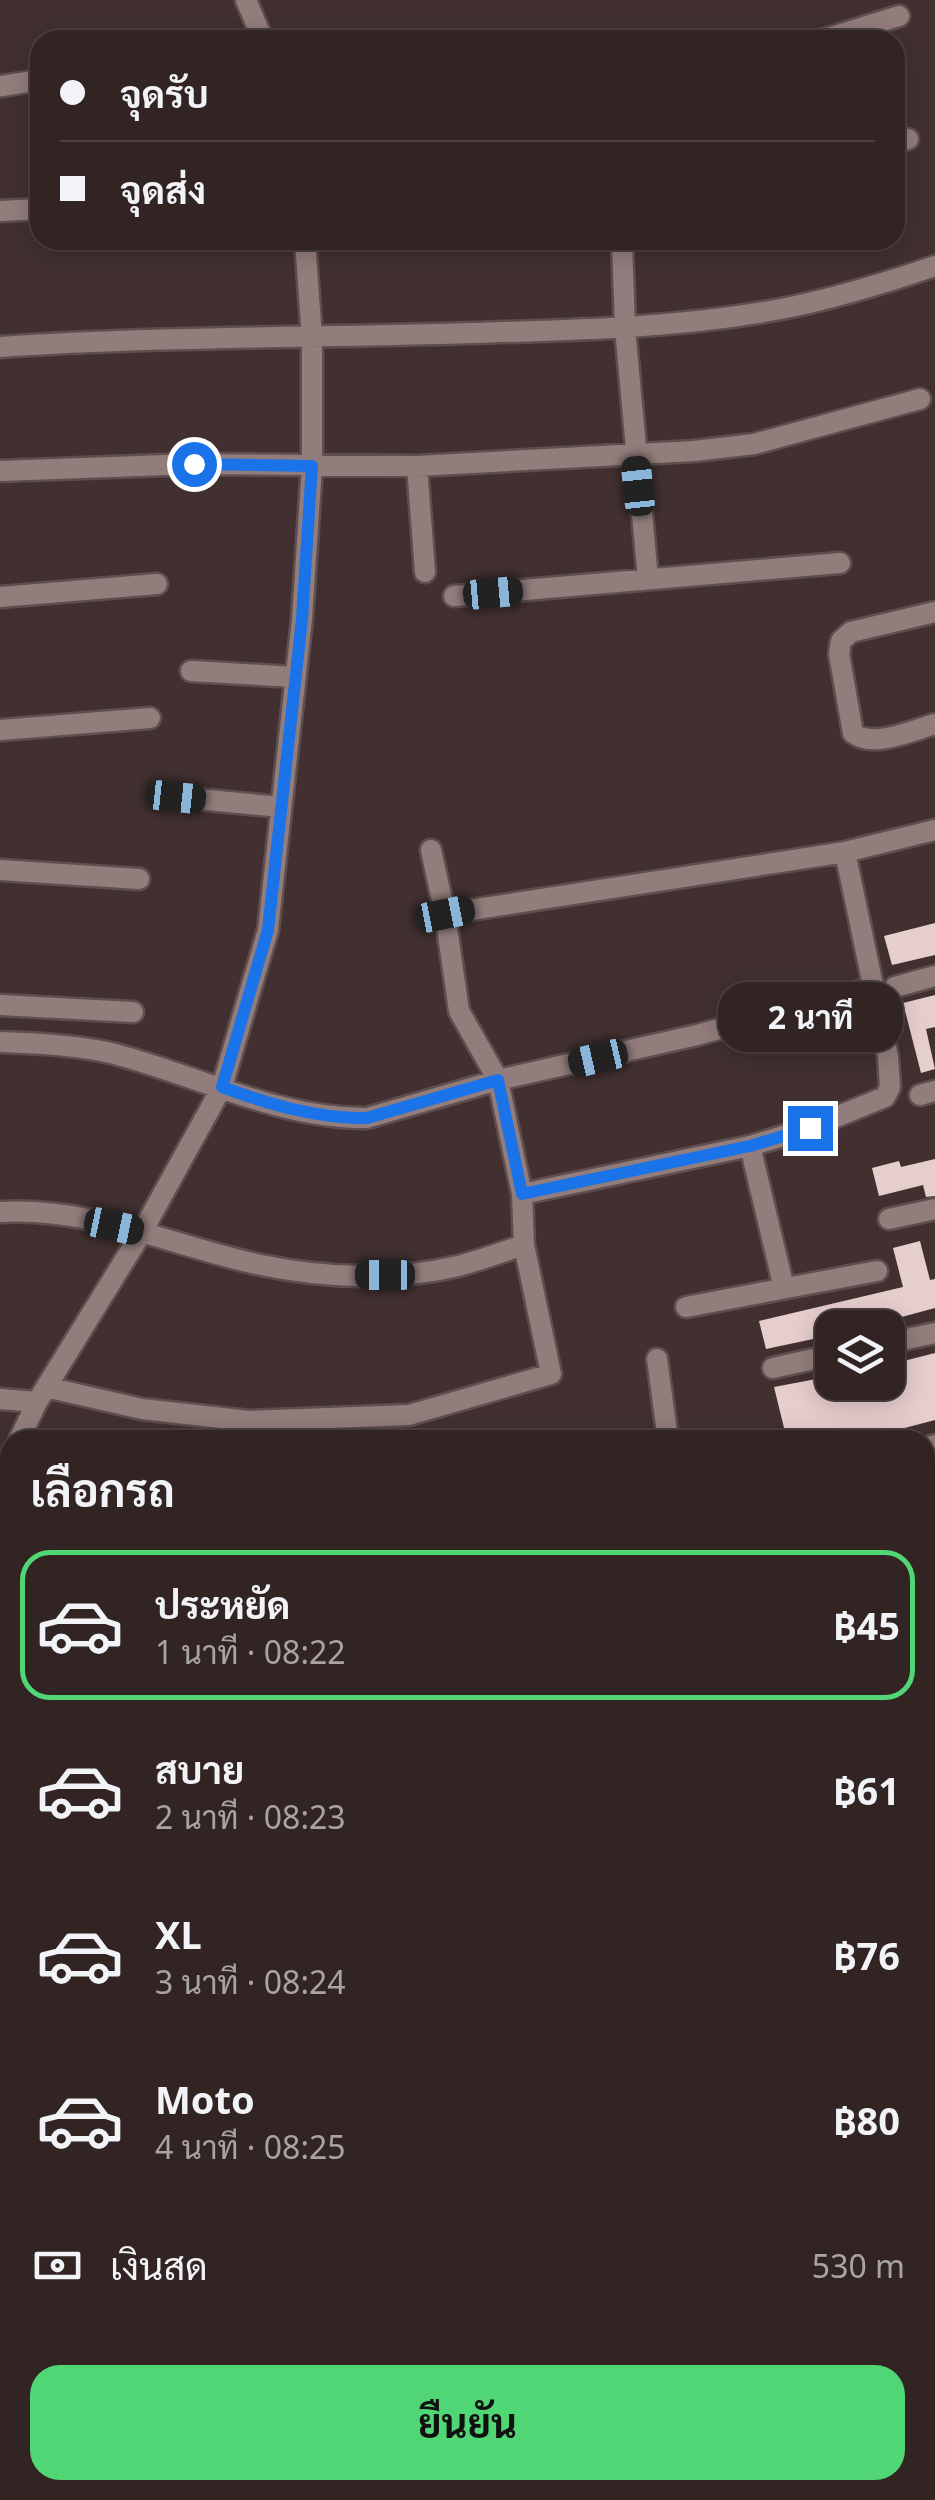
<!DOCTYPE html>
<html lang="th">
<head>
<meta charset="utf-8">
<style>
	body { margin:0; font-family:"Noto Sans",Sarabun,sans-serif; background:#392c2b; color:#f1f3f6; height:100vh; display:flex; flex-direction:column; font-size:38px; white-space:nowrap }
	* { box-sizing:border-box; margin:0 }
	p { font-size:32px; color:#a8a4a6 }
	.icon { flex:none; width:55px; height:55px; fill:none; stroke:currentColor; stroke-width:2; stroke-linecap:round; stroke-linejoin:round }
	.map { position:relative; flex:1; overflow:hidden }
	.details { position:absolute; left:0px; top:1430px; width:935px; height:1070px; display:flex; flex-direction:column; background:#312423; border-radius:30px 30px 0 0; box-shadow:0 5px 25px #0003,0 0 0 2px #4c4141 }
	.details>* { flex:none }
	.hud { position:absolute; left:30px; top:30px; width:875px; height:220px; border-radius:30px; box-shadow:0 5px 25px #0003,0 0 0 2px #4c4141; display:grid; align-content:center; height:220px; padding:0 30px; background:#312423 }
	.buttons { position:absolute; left:815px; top:1310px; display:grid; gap:20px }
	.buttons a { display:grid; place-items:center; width:90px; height:90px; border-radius:20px; background:#312423; box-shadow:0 5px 25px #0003,0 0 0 2px #4c4141; font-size:50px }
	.end { position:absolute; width:45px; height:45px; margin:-22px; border:12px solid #1a73e8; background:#fff; box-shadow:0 0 0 5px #fff }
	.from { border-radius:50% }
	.bubble { position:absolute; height:70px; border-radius:30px; background:#312423; box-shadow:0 5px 25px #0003,0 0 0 2px #4c4141; font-size:32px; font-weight:700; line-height:70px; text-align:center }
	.car { position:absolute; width:30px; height:60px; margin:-30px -15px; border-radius:12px; box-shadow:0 0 8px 2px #0007; background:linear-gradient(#222 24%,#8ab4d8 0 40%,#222 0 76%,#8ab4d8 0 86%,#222 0) }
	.hud b { display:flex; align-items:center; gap:35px; height:95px; font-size:38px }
	.hud b+b { border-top:2px solid #4c4141 }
	.hud i { width:25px; height:25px; background:#f1f3f6 }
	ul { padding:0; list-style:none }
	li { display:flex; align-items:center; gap:30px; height:150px; margin:0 20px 15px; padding:0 10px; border:5px solid transparent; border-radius:30px }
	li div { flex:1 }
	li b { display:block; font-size:38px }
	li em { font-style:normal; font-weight:700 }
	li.active { border-color:#50d674 }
	li>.icon { width:90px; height:90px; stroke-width:1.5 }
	h2 { padding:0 30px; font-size:45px; line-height:120px }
	.pay { display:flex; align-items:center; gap:25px; height:110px; padding:0 30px; font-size:38px }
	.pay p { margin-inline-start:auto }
	.button { display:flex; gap:20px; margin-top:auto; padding:20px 30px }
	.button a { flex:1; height:115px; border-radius:30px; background:#50d674; color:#111; font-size:40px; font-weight:700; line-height:115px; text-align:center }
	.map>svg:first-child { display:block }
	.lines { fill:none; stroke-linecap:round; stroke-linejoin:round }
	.river { stroke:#105e2a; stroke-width:32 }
	.building { fill:#e6cecd }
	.minor-casing { stroke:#5e4e4e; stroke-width:25 }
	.major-casing { stroke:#5e4e4e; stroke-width:30 }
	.minor { stroke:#927d7c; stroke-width:20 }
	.major { stroke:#82a381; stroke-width:25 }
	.route { stroke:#1a73e8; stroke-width:12 }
</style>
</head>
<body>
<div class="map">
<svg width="935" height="2500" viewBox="0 0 935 2500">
	<rect width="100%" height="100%" fill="#41302f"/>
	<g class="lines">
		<path class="river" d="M925 2142 935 2139
			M0 2154 10 2155"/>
	</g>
	<path class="building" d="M935 923V955L892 965 884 936Z
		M935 995V1027L926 1029 935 1069 921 1073 903 1003Z
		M935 1159V1196L926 1197 923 1185 879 1196 872 1168 899 1161 901 1167Z
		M920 1241 930 1280 935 1279V1308L861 1328H830L832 1335 766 1349 759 1321 903 1287 893 1248Z
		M935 1353V1420L859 1440H787L774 1387 832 1376V1382H888V1365Z"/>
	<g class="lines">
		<g class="minor-casing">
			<path id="minor" d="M246 0 263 40
				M822 40 899 16
				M2 86 40 80
				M895 143 908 139
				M0 211 40 209
				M622 240 625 328 648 579
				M0 347C157 336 314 338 471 333 574 330 679 328 781 309 833 299 885 283 935 266
				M417 466 425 572
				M0 471 194 464 417 466 694 451 754 444 920 399
				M454 596 840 563
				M0 597 157 584
				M935 612 851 632 841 641 839 654 853 733C873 749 913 730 935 724
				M191 671 295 677
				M0 730 150 718
				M176 797 281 807
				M0 870 139 879
				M445 914 845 852 935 830
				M895 987 935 976
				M0 1005 133 1012
				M0 1042C36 1043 79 1045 115 1054 198 1076 280 1119 367 1118L498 1080 697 1035 874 987
				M920 1095 935 1091
				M750 1146 784 1288
				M522 1194 750 1146 809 1128 885 1097 890 1087 888 1057 845 852
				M0 1212C90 1206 175 1247 261 1265 324 1278 396 1281 458 1266 481 1260 502 1252 524 1245
				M889 1219 935 1209
				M686 1307 877 1271
				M888 1343 935 1333
				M657 1359 668 1440
				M773 1368 832 1355
				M46 1387 142 1409 249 1421 409 1415 551 1374 524 1245 522 1194 498 1080 459 1011 445 914 431 850
				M0 1399 37 1402
				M19 1440 37 1402 142 1232 222 1087 268 930 302 619 312 466V338L305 240
				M925 1448 935 1445
				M0 1481 10 1459
				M0 1536 10 1540
				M925 1563 935 1560
				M0 1623 10 1627
				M925 1680 935 1678
				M925 2212 935 2214
				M0 2254 10 2255
				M0 2467 10 2469
				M38 2500V2490
				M54 2500 55 2490
				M440 2500 441 2490
				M553 2500V2490"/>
		</g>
		<g class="major-casing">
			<path id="major" d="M925 2426 935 2423
				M925 2468 935 2466
				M569 2500 618 2490
				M762 2500 818 2490"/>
		</g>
		<use href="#minor" class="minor"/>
		<use href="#major" class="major"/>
	</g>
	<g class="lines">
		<path class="route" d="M194 464 312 466 302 619 268 930 222 1087C268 1104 318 1119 367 1118L498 1080 522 1194 750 1146 810 1128"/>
	</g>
</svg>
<div class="buttons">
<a><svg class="icon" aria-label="layers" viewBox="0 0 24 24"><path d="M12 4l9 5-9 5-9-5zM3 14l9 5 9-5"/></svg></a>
</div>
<i class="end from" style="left:194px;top:464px"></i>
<i class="end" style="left:810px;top:1128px"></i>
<div class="bubble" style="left:718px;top:982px;width:185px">2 นาที</div>
<i class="car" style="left:638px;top:486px;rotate:354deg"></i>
<i class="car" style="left:493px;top:593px;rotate:85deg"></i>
<i class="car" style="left:176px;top:797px;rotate:96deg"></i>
<i class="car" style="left:445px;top:914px;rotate:79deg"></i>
<i class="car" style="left:598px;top:1058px;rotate:257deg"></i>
<i class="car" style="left:114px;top:1226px;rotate:102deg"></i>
<i class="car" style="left:385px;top:1275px;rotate:270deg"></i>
<div class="hud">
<b><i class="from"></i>จุดรับ</b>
<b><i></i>จุดส่ง</b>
</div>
<section class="details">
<h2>เลือกรถ</h2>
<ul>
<li class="active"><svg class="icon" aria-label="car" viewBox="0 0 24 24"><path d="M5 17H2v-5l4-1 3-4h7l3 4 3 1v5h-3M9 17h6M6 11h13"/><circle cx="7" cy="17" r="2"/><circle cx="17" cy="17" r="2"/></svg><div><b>ประหยัด</b><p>1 นาที · 08:22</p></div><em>฿45</em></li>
<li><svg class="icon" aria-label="car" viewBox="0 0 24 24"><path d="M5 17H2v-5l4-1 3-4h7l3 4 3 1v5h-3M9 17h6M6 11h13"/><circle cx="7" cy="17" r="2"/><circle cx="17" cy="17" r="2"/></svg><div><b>สบาย</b><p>2 นาที · 08:23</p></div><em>฿61</em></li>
<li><svg class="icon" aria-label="car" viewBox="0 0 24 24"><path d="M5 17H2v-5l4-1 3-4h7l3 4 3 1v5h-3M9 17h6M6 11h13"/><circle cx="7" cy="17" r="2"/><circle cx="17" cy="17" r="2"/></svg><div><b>XL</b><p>3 นาที · 08:24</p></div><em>฿76</em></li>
<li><svg class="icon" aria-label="car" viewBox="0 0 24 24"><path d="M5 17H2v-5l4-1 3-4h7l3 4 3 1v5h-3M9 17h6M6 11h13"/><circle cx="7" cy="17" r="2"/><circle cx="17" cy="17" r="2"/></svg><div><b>Moto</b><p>4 นาที · 08:25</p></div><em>฿80</em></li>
</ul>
<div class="pay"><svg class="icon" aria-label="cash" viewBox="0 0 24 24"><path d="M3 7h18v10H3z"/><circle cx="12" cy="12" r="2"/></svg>เงินสด<p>530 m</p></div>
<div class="button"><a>ยืนยัน</a></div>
</section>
</div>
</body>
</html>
